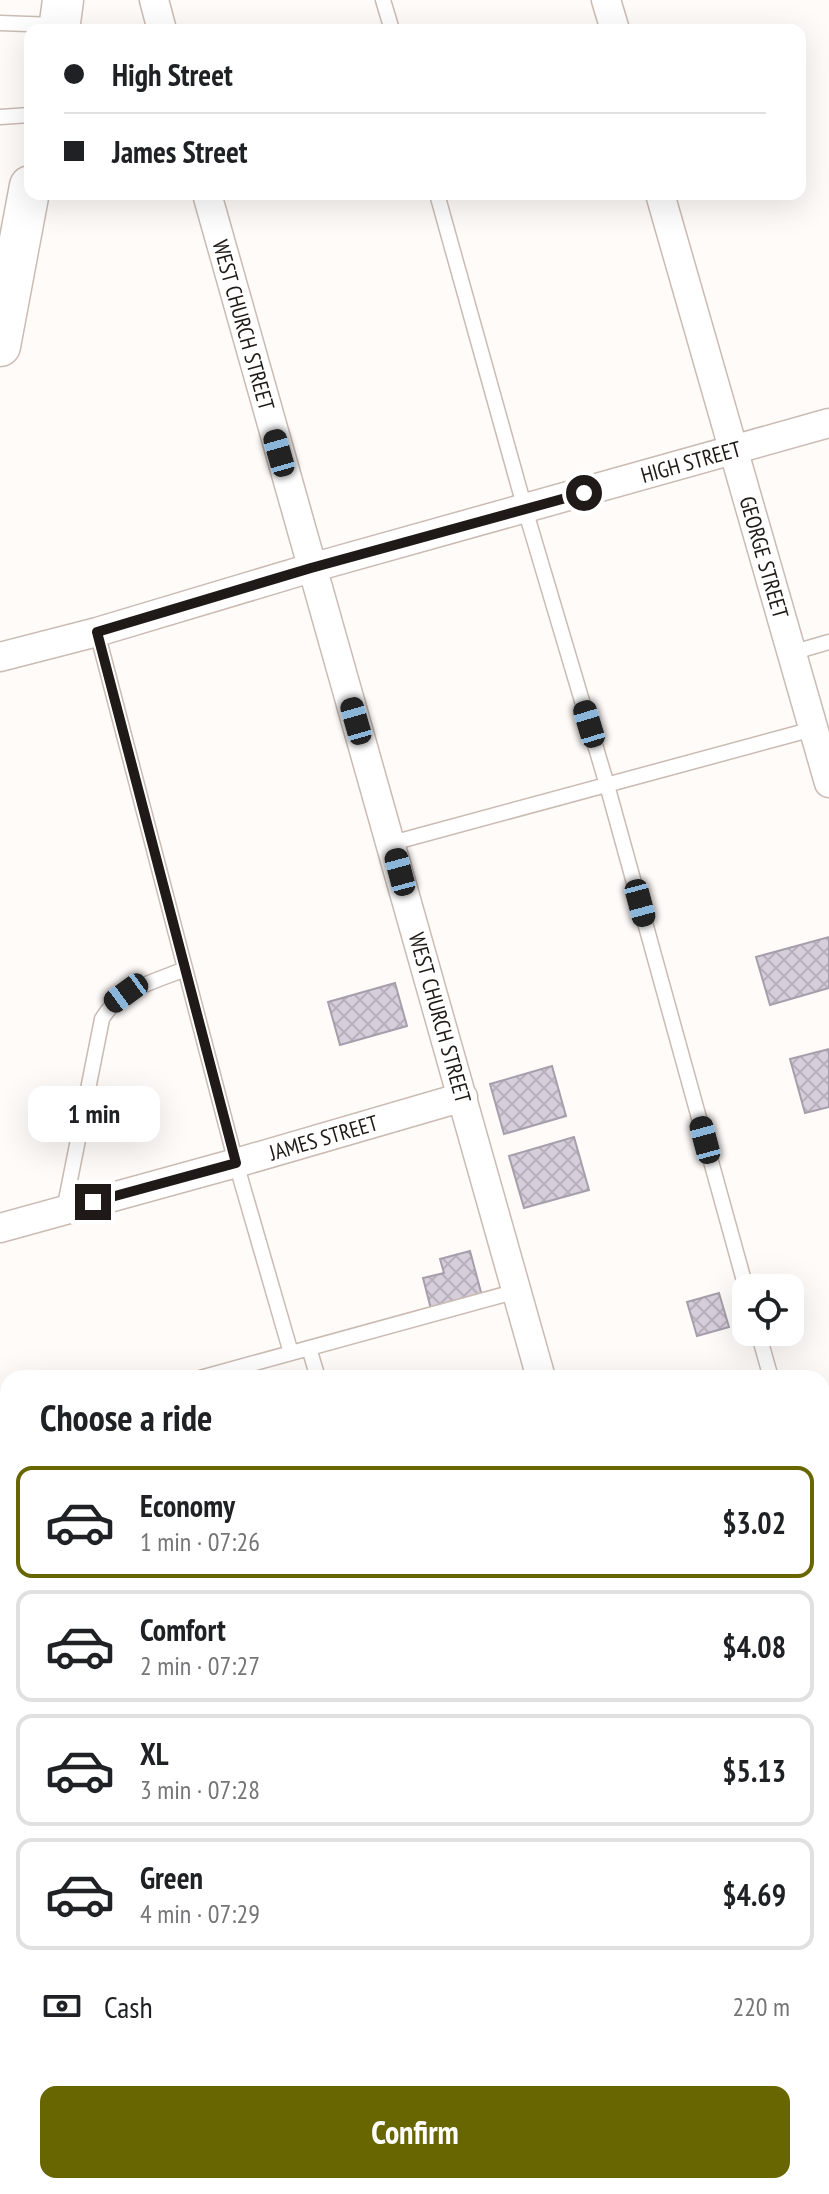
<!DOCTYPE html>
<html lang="en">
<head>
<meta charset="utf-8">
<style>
	body { margin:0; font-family:"PT Sans Narrow",sans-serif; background:#f2f2f2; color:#202124; height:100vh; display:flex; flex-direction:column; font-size:30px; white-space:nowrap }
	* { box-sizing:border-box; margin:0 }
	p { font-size:26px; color:#757577 }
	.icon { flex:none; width:44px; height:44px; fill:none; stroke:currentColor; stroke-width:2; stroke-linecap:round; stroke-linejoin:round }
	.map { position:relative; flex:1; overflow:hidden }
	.sheet { position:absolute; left:0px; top:1370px; width:830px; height:824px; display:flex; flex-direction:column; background:#fff; border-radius:24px 24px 0 0; box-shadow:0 8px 32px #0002 }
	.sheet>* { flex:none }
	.hud { position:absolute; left:24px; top:24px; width:782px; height:176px; border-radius:16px; box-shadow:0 8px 32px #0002; display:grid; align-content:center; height:176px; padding:0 40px; background:#fff }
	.fabs { position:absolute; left:732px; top:1274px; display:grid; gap:16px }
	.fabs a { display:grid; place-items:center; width:72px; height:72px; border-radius:16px; background:#fff; box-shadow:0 8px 32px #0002; font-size:40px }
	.end { position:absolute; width:36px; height:36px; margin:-18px; border:10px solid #1f1a17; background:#fff; box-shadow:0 0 0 4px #fff }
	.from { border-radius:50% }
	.bubble { position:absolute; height:56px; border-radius:16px; background:#fff; box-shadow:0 8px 32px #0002; font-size:26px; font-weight:800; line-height:56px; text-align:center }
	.car { position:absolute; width:24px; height:48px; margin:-24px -12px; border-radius:10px; box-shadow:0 0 6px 2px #0007; background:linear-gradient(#222 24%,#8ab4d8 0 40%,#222 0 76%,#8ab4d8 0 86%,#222 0) }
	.hud b { display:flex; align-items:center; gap:28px; height:76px; font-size:30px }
	.hud b+b { border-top:2px solid #e0e0e0 }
	.hud i { width:20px; height:20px; background:#202124 }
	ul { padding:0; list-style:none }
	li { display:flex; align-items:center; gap:24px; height:112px; margin:0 16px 12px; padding:0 24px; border:4px solid #e0e0e0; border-radius:16px }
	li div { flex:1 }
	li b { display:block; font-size:30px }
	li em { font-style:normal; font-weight:800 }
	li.selected { border-color:#676600 }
	li>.icon { width:72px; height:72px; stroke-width:1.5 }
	h2 { padding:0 40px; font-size:36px; line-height:96px }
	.pay { display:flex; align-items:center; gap:20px; height:88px; padding:0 40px; font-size:30px }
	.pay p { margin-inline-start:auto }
	.button { display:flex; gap:16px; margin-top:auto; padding:16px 40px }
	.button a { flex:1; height:92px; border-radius:16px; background:#676600; color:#fff; font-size:32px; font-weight:800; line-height:92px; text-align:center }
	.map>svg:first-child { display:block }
	.building { fill:url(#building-cross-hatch); stroke:#a69fab; stroke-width:2 }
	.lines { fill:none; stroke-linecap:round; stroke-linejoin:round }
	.service-casing { stroke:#cabbb3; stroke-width:17 }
	.minor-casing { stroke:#cabbb3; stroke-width:31 }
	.secondary-casing { stroke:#cabbb3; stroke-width:43 }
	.service { stroke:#fff; stroke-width:14 }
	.minor { stroke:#fff; stroke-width:28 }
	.secondary { stroke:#fff; stroke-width:40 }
	.route { stroke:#1f1a17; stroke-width:10 }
	.labels { text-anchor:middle; stroke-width:6; stroke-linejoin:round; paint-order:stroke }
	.street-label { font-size:22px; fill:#1f1a17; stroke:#fff }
</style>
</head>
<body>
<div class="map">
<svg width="829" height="2194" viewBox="0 0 829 2194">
	<defs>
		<pattern id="building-cross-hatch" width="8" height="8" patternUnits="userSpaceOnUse" patternTransform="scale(2)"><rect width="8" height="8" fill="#d6cedb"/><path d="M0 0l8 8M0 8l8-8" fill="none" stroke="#b7b0bb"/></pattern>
	</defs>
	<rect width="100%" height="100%" fill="#fefbf9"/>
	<path class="building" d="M829 937V988L770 1005 756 957Z
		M395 983 407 1026 340 1045 328 1002Z
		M829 1049V1107L805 1113 790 1059Z
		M552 1066 566 1116 504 1134 490 1084Z
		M574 1137 589 1190 524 1208 509 1156Z
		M470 1251 482 1296 431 1309 423 1278 444 1273 440 1259Z
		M719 1293 729 1327 697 1336 687 1302Z"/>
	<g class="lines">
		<g class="service-casing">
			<path id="service" d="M383 0 392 30
				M0 23 55 25
				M0 117 30 115
				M437 194 525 509 607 785 746 1288
				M97 632 236 1163 291 1353
				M791 653 829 642
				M392 843 813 729
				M64 1210 102 1019C119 989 154 982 185 969
				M758 1332 771 1378
				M309 1348 318 1378
				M200 1378 517 1291
				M0 1433 8 1431
				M822 1563 829 1588
				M0 1889 8 1887"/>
		</g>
		<g class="minor-casing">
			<g id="minor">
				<path d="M154 0 162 30"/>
				<path d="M606 0 615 30"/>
				<path id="s1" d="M207 194C317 589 432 983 541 1378"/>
				<path id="s2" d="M660 194 829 783"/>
				<path id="s3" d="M0 657 97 632 311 568 829 423"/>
				<path id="s4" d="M0 1228 236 1163 463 1097"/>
				<path d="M0 1656 8 1654"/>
				<path d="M822 1896 829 1895"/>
				<path d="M0 2104 8 2102"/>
				<path d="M230 2186 231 2194"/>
				<path d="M719 2186V2194"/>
			</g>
		</g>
		<g class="secondary-casing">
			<path id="secondary" d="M59 30 63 0
				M0 346 30 186"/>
		</g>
		<use href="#service" class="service"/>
		<use href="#minor" class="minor"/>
		<use href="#secondary" class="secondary"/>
	</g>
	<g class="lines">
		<path class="route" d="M93 1202 236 1163 97 632 311 568 584 493"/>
	</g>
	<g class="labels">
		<g class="street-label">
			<text dy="8" stroke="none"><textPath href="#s1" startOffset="136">WEST CHURCH STREET</textPath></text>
			<text dy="8" stroke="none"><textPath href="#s3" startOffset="718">HIGH STREET</textPath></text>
			<text dy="8" stroke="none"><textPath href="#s2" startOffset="378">GEORGE STREET</textPath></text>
			<text dy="8" stroke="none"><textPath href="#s1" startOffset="856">WEST CHURCH STREET</textPath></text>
			<text dy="8" stroke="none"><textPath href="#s4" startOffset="336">JAMES STREET</textPath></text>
		</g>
	</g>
</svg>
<div class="fabs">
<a><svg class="icon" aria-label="locate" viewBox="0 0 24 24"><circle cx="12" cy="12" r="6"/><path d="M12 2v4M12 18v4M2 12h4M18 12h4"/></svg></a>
</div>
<i class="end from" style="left:584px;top:493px"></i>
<i class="end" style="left:93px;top:1202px"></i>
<div class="bubble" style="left:28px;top:1086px;width:132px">1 min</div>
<i class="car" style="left:279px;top:453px;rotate:344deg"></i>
<i class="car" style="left:356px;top:721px;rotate:344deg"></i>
<i class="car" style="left:589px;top:724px;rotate:343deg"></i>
<i class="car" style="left:400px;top:872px;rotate:345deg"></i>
<i class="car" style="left:640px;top:903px;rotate:165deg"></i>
<i class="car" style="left:126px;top:993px;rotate:234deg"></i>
<i class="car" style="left:705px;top:1140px;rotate:345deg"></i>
<div class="hud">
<b><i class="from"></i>High Street</b>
<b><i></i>James Street</b>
</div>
<section class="sheet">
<h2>Choose a ride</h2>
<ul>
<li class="selected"><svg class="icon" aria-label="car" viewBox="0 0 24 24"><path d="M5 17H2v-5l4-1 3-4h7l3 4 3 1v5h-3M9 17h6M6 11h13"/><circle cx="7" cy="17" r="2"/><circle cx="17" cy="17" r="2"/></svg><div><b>Economy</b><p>1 min · 07:26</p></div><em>$3.02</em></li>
<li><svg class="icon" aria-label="car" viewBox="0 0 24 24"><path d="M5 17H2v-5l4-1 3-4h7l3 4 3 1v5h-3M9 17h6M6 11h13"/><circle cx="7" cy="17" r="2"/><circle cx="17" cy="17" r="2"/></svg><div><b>Comfort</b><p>2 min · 07:27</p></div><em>$4.08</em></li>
<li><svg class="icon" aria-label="car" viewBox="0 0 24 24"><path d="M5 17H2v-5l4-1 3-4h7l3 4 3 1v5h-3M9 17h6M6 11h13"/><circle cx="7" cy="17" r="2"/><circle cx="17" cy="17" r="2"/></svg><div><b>XL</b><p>3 min · 07:28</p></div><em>$5.13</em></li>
<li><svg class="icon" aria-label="car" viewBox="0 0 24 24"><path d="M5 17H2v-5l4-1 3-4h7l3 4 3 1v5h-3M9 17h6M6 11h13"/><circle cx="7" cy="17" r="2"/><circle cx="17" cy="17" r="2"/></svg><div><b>Green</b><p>4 min · 07:29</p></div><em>$4.69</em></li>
</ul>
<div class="pay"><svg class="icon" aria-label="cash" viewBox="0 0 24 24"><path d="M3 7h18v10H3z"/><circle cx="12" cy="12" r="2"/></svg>Cash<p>220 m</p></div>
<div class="button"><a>Confirm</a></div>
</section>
</div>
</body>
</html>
